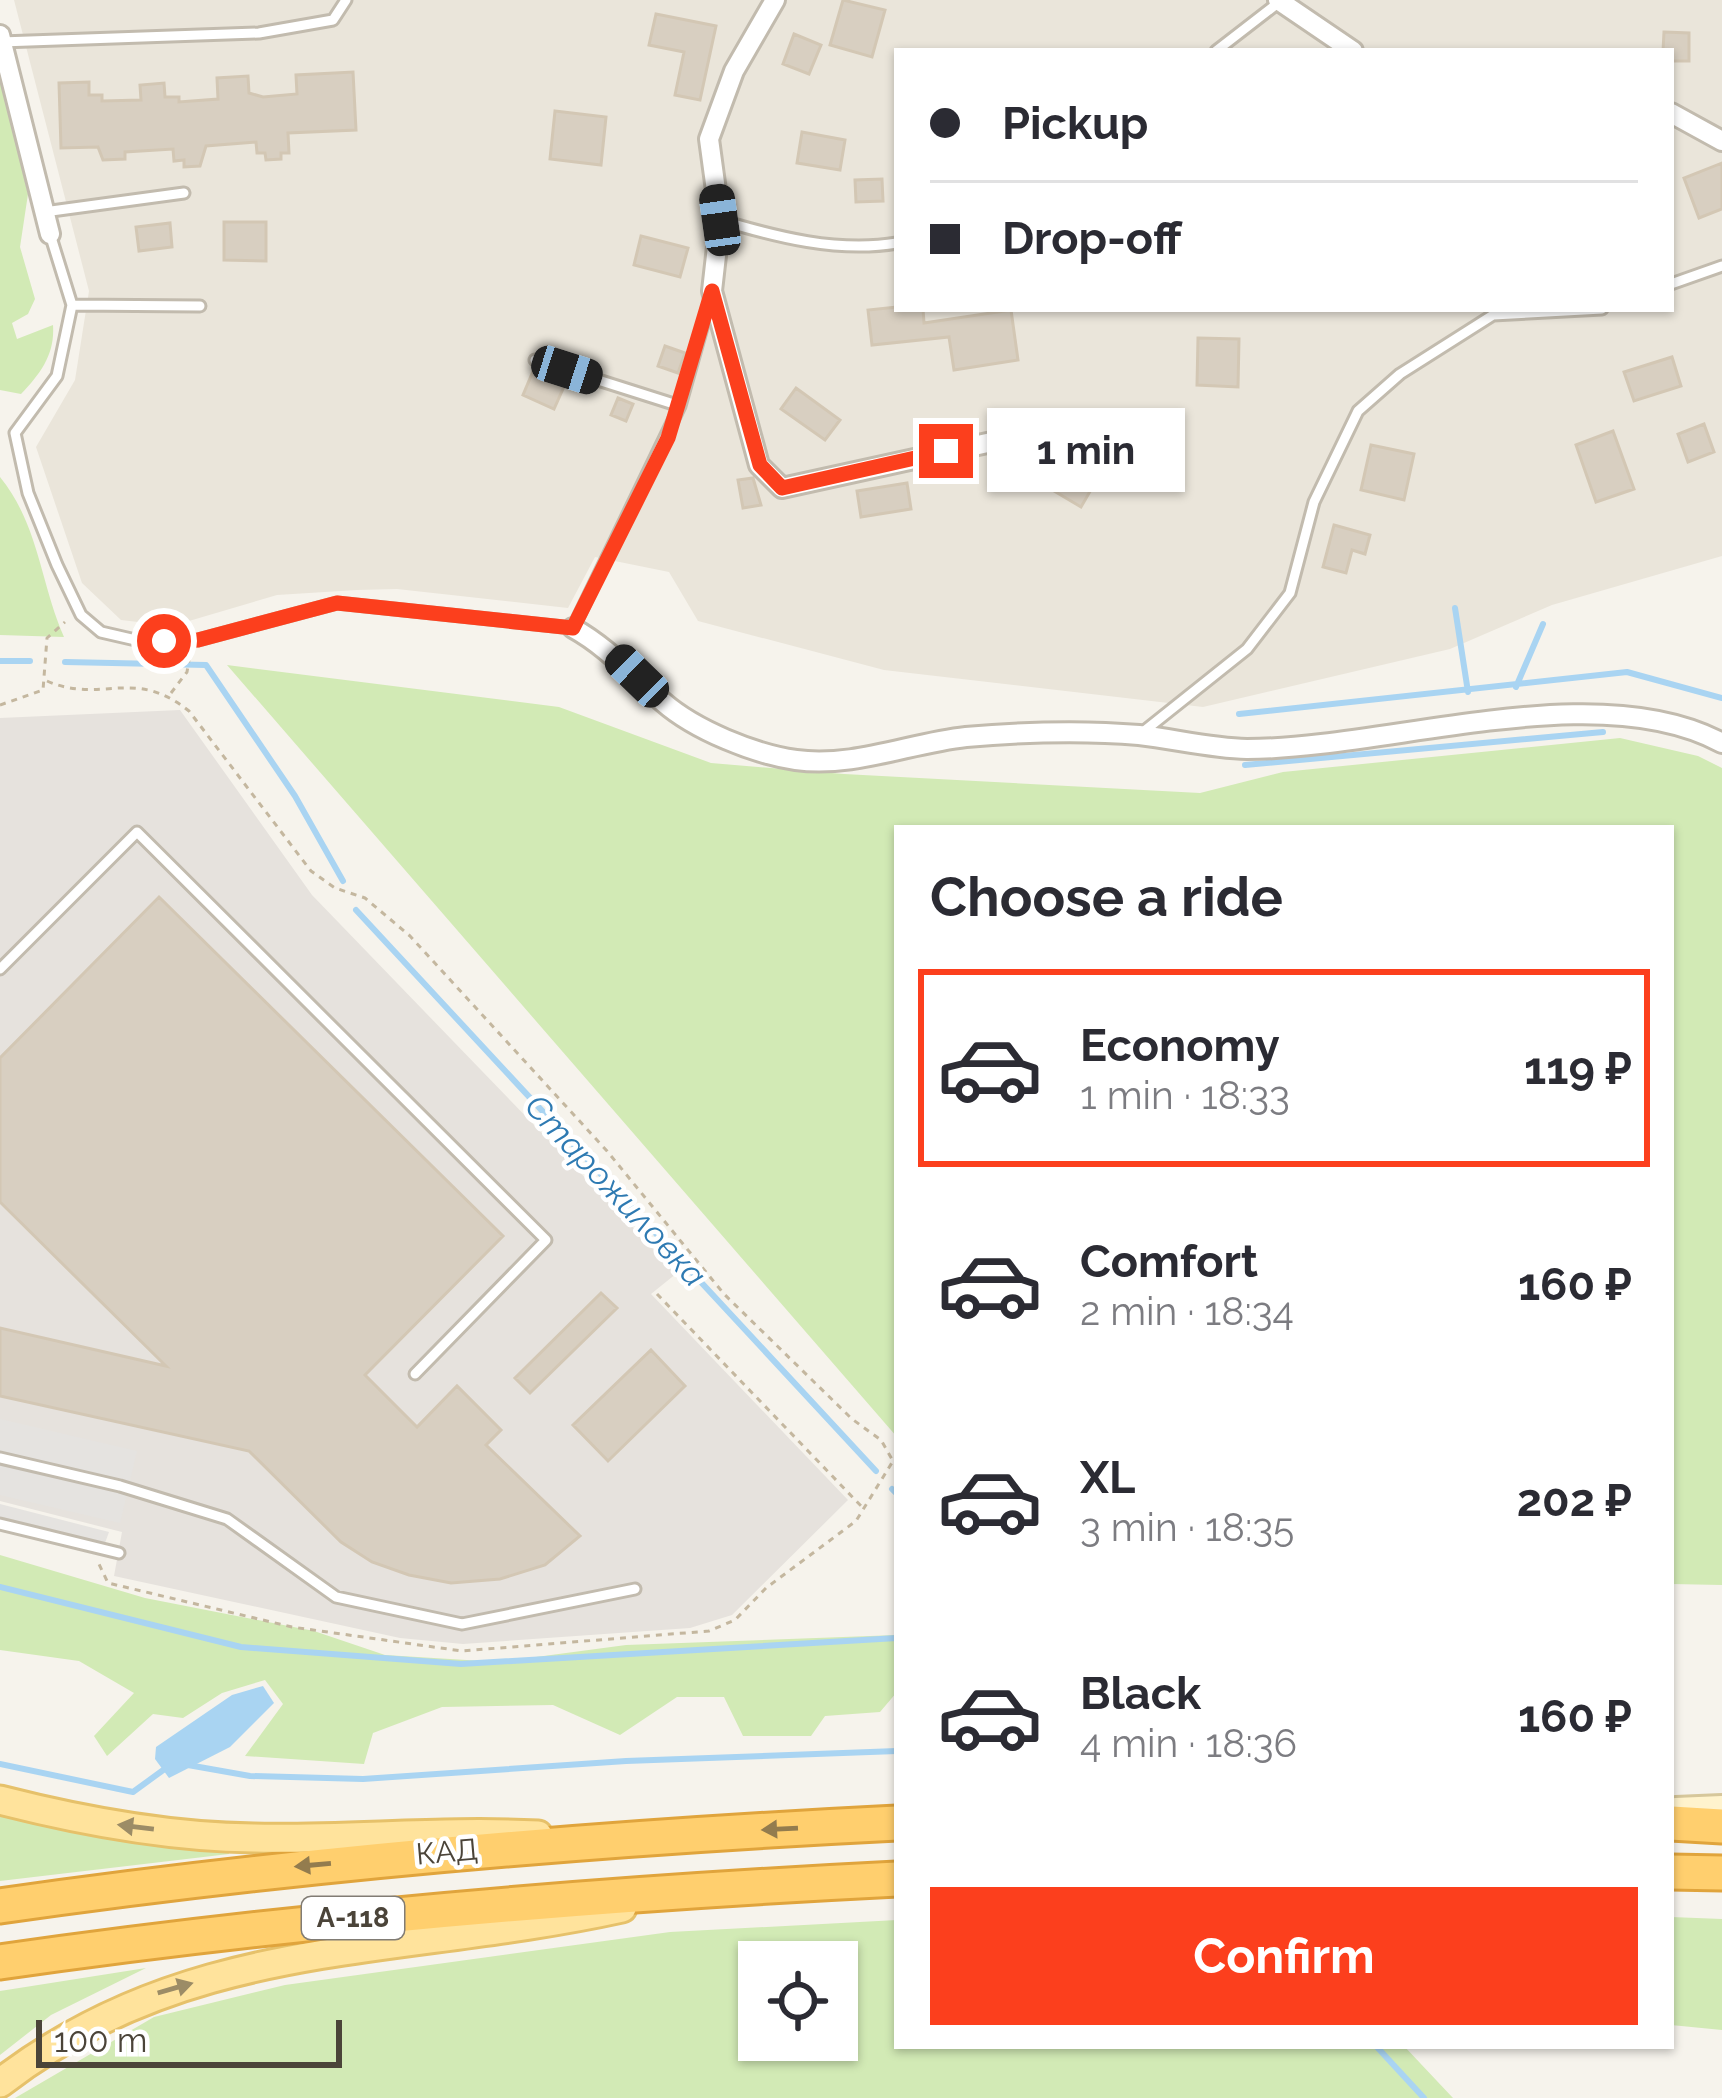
<!DOCTYPE html>
<html lang="en">
<head>
<meta charset="utf-8">
<style>
	body { margin:0; font-family:Raleway,sans-serif; background:#f2f2f3; color:#2b2b33; height:100vh; display:flex; flex-direction:column; font-size:45px; white-space:nowrap }
	* { box-sizing:border-box; margin:0 }
	p { font-size:39px; color:#7c7c81 }
	.icon { flex:none; width:66px; height:66px; fill:none; stroke:currentColor; stroke-width:2; stroke-linecap:round; stroke-linejoin:round }
	.map { position:relative; flex:1; overflow:hidden }
	.drawer { position:absolute; left:894px; top:825px; width:780px; height:1224px; display:flex; flex-direction:column; background:#fff; border-radius:0px; box-shadow:0 3px 9px #0004 }
	.drawer>* { flex:none }
	.banner { position:absolute; left:894px; top:48px; width:780px; height:264px; border-radius:0px; box-shadow:0 3px 9px #0004; display:grid; align-content:center; height:264px; padding:0 36px; background:#fff }
	.fabs { position:absolute; left:738px; top:1941px; display:grid; gap:24px }
	.fabs a { display:grid; place-items:center; width:120px; height:120px; border-radius:0px; background:#fff; box-shadow:0 3px 9px #0004; font-size:60px }
	.scale { position:absolute; left:36px; bottom:30px; width:306px; box-sizing:border-box; padding-left:12px; border:6px solid #4b4439; border-top:0; font-size:33px; line-height:42px; white-space:nowrap; color:#4b4439; -webkit-text-stroke:9px #fff; paint-order:stroke }
	.end { position:absolute; width:54px; height:54px; margin:-27px; border:15px solid #fc3f1d; background:#fff; box-shadow:0 0 0 6px #fff }
	.from { border-radius:50% }
	.bubble { position:absolute; height:84px; border-radius:0px; background:#fff; box-shadow:0 3px 9px #0004; font-size:39px; font-weight:700; line-height:84px; text-align:center }
	.car { position:absolute; width:36px; height:72px; margin:-36px -18px; border-radius:15px; box-shadow:0 0 9px 3px #0007; background:linear-gradient(#222 24%,#8ab4d8 0 40%,#222 0 76%,#8ab4d8 0 86%,#222 0) }
	.banner b { display:flex; align-items:center; gap:42px; height:114px; font-size:45px }
	.banner b+b { border-top:3px solid #e1e1e2 }
	.banner i { width:30px; height:30px; background:#2b2b33 }
	ul { padding:0; list-style:none }
	li { display:flex; align-items:center; gap:36px; height:198px; margin:0 24px 18px; padding:0 12px; border:6px solid transparent; border-radius:0px }
	li div { flex:1 }
	li b { display:block; font-size:45px }
	li em { font-style:normal; font-weight:700 }
	li.active { border-color:#fc3f1d }
	li>.icon { width:108px; height:108px; stroke-width:1.5 }
	h2 { padding:0 36px; font-size:54px; line-height:144px }
	.action { display:flex; gap:24px; margin-top:auto; padding:24px 36px }
	.action a { flex:1; height:138px; border-radius:0px; background:#fc3f1d; color:#fff; font-size:48px; font-weight:700; line-height:138px; text-align:center }
	.map>svg:first-child { display:block }
	.residential { fill:#eae5da; fill-rule:evenodd }
	.industrial { fill:#e6e2dd }
	.green { fill:#d2eab5; fill-rule:evenodd }
	.parking { fill:#e5e3e0 }
	.water { fill:#a9d4f2 }
	.lines { fill:none; stroke-linecap:round; stroke-linejoin:round }
	.stream { stroke:#a9d4f2; stroke-width:6 }
	.building { fill:#d8cfc1; stroke:#d3c7b4; stroke-width:3 }
	.lane-casing { stroke:#c2bbae; stroke-width:15 }
	.street-casing { stroke:#c2bbae; stroke-width:24 }
	.secondary-casing { stroke:#d6c79b; stroke-width:30 }
	.primary-casing { stroke:#e6c16a; stroke-width:33 }
	.highway-casing { stroke:#e0a43c; stroke-width:39 }
	.path { stroke:#c4b79f; stroke-width:3; stroke-dasharray:6 6; stroke-linecap:butt }
	.lane { stroke:#fff; stroke-width:9 }
	.street { stroke:#fff; stroke-width:18 }
	.secondary { stroke:#fff3cd; stroke-width:24 }
	.primary { stroke:#ffe39c; stroke-width:27 }
	.highway { stroke:#ffcf6e; stroke-width:33 }
	.oneway { fill:#9c8c66 }
	.oneway2 { fill:#937c4e }
	.route { stroke:#fc3f1d; stroke-width:15 }
	.labels { text-anchor:middle; stroke-width:9; stroke-linejoin:round; paint-order:stroke }
	.shield { fill:#fff; stroke:#817c74; stroke-width:3 }
	.shield-label { font-size:27px; font-weight:bold; fill:#4b4439 }
	.street-label { font-size:30px; fill:#4b4439; stroke:#fff }
	.water-label { font-size:33px; font-style:italic; fill:#2e7ab2; stroke:#fff }
</style>
</head>
<body>
<div class="map">
<svg width="1722" height="2098" viewBox="0 0 1722 2098">
	<rect width="100%" height="100%" fill="#f6f3ec"/>
	<path class="residential" d="M14 0H1722V556L1552 605 1450 649 1203 707 884 670 698 621 669 572 595 557 568 608 397 589 357 590 277 595 172 626 121 620 82 583 36 447 75 380 89 291ZM897 51H1671V309H897Z"/>
	<path class="industrial" d="M180 710 312 895 677 1273 651 1294 848 1500 732 1615 690 1628 463 1644 400 1638 114 1576 122 1532 0 1501V718Z"/>
	<path class="green" d="M0 76 28 194 20 247 35 299 28 314 12 323 17 339 53 325C55 354 41 373 21 394L0 390Z
		M0 477C39 525 40 582 64 637L0 635Z
		M227 665 559 707 711 763 844 774 1200 793 1283 772 1620 738 1698 756 1722 768V1585L1671 1584V828H897V1437Z
		M0 1555 145 1598 314 1631 385 1655 499 1662 626 1645 897 1635V1692L880 1712 825 1716 811 1736H743L724 1697H677L620 1735 553 1705 442 1707 373 1733 364 1764 245 1756 283 1704 265 1680 222 1693 183 1718 153 1714 107 1756 94 1736 134 1693 79 1661 0 1650Z
		M0 1815 41 1825 227 1845 229 1854 0 1881Z
		M1671 1917 1722 1919V2030L1671 2025Z
		M897 1920V2046H1404L1453 2098H15L154 2017 285 1985 670 1932ZM759 1962H837V2040H759Z
		M146 1968 51 2015 0 2055V1991Z"/>
	<path class="parking" d="M0 1419 137 1451 120 1523 0 1495Z
		M0 1504 109 1532 105 1543 0 1517Z"/>
	<path class="water" d="M263 1686 274 1703 230 1747 169 1778 155 1759 156 1747 232 1695Z"/>
	<g class="lines">
		<path class="stream" d="M1455 608 1468 692
			M0 661H30
			M65 662 206 665 295 796 343 881
			M1516 687 1543 624
			M1239 714 1627 672 1722 698
			M1245 765 1603 732
			M356 910 876 1471
			M892 1489 897 1494
			M0 1587 241 1647 461 1664 897 1638
			M0 1764 133 1792 166 1768
			M188 1765 250 1776 363 1779 626 1761 897 1751
			M1376 2046 1424 2098"/>
	</g>
	<path class="building" d="M843 0 885 10 872 57 830 45Z
		M656 14 716 26 700 100 675 95 684 52 649 45Z
		M1664 32 1689 33V61H1671V51H1663Z
		M794 34 821 45 809 74 783 64Z
		M353 72 356 130 288 133 289 153H281V159L266 160 265 153H257L256 142 206 146 200 166 184 167V160L174 161 173 149 125 152V159L103 160 98 147 61 148 59 83 89 82V95H102V101L141 100 140 85 164 83 165 97H179V102L218 99 217 78 248 76 249 93 263 97 297 94 296 75Z
		M555 111 606 117 601 165 550 159Z
		M802 132 845 140 840 170 797 163Z
		M1722 163V209L1699 218 1684 178Z
		M882 179 883 201 856 202 855 180Z
		M224 222H266V261L224 260Z
		M170 223 172 247 139 251 136 227Z
		M641 236 688 248 680 277 634 265Z
		M897 307 923 309 924 323 1011 310 1018 360 954 370 949 337 872 345 868 310Z
		M1198 338 1239 339 1238 387 1197 385Z
		M665 346 685 353 678 373 658 366Z
		M1672 357 1681 386 1634 401 1624 372Z
		M534 369 566 382 554 409 523 395Z
		M796 388 840 420 825 440 781 409Z
		M618 398 633 404 626 421 611 415Z
		M1704 424 1714 452 1688 462 1678 434Z
		M1082 431 1114 450 1081 507 1049 488Z
		M1613 431 1634 489 1596 502 1576 445Z
		M1371 445 1414 454 1404 500 1361 490Z
		M1027 448 1032 474 1007 479 1002 454Z
		M753 478 761 505 743 508 738 480Z
		M907 483 911 509 861 517 857 491Z
		M1334 525 1370 535 1365 554 1352 550 1346 573 1323 567Z
		M159 897 503 1236 365 1375 417 1427 457 1386 501 1430 486 1445 580 1536 545 1565 500 1579 451 1583 409 1575 372 1562 341 1542 249 1451 0 1396V1328L166 1366 0 1202V1058Z
		M601 1293 617 1308 530 1393 515 1378Z
		M651 1350 685 1386 608 1461 573 1425Z"/>
	<g class="lines">
		<g class="lane-casing">
			<path id="lane" d="M1 42 259 33 333 20 346 0
				M1216 51 1278 3
				M44 212 184 193
				M720 220C776 237 838 253 897 243
				M50 234 72 305 57 376 15 433 28 493 57 565 81 615 101 632 140 641 198 640 337 603 573 628 680 406
				M1671 284 1722 266
				M72 305 200 306
				M535 360 680 406 709 303
				M1143 732 1247 649 1290 593 1314 502 1358 411 1400 374 1493 315 1602 309
				M0 969 137 832 546 1240 415 1374
				M0 1458 120 1486 227 1519 336 1597 462 1624 635 1589
				M0 1524 119 1553"/>
		</g>
		<g class="street-casing">
			<path id="street" d="M775 0 734 71 709 139 720 220 712 291 759 465 782 488 1024 435
				M1278 0 1353 51
				M0 35 50 234
				M1671 113 1722 141
				M573 628C609 648 632 676 663 702 695 730 754 754 796 760 853 768 910 743 966 737 1023 732 1082 730 1139 735 1175 739 1210 748 1247 749 1388 749 1596 675 1722 743"/>
		</g>
		<g class="secondary-casing">
			<path id="secondary" d="M1676 1810 1722 1808"/>
		</g>
		<g class="primary-casing">
			<path id="primary" d="M0 1800C82 1821 169 1837 254 1838 349 1840 443 1830 538 1835
				M0 2083C191 1935 400 1957 622 1908"/>
		</g>
		<g class="highway-casing">
			<path id="highway" d="M1671 1823 1722 1826
				M1671 1872 1722 1873
				M0 1906C298 1863 596 1838 897 1823
				M0 1962C298 1919 597 1894 897 1879"/>
		</g>
		<path class="path" d="M47 681C102 705 133 666 189 711L311 871 335 888 365 898 410 936 607 1151 724 1294 852 1419 881 1440 893 1461 856 1521 766 1588 735 1620 709 1631 462 1651 292 1627 108 1583 98 1562
			M171 693 187 672 190 654
			M0 705 43 690 47 638 65 622
			M657 1294 863 1508"/>
		<use href="#lane" class="lane"/>
		<use href="#street" class="street"/>
		<use href="#secondary" class="secondary"/>
		<use href="#primary" class="primary"/>
		<use href="#highway" class="highway"/>
	</g>
	<defs><path id="oneway-solid" d="M-6-.8H1V-3.2L6.5 0L1 3.2V.8H-6Z" transform="scale(3)"/></defs>
	<g class="oneway">
		<use href="#oneway-solid" transform="translate(136 1827) rotate(-173)"/>
		<use href="#oneway-solid" transform="translate(175 1988) rotate(-16)"/>
	</g>
	<g class="oneway2">
		<use href="#oneway-solid" transform="translate(780 1829) rotate(177)"/>
		<use href="#oneway-solid" transform="translate(313 1865) rotate(175)"/>
	</g>
	<g class="lines">
		<path class="route" d="M164 641 198 640 337 603 573 628 668 438 712 291 760 465 782 488 946 451"/>
	</g>
	<g class="labels">
		<rect class="shield" x="302" y="1897" width="102" height="42" rx="9"/>
		<g class="shield-label">
			<text x="353" y="1927">А-118</text>
		</g>
		<g class="street-label">
			<text transform="translate(447 1852) rotate(-5)" y="10">КАД</text>
		</g>
		<g class="water-label">
			<text transform="translate(616 1190) rotate(47)" y="12">Старожиловка</text>
		</g>
	</g>
</svg>
<div class="fabs">
<a><svg class="icon" aria-label="locate" viewBox="0 0 24 24"><circle cx="12" cy="12" r="6"/><path d="M12 2v4M12 18v4M2 12h4M18 12h4"/></svg></a>
</div>
<div class="scale">100 m</div>
<i class="end from" style="left:164px;top:641px"></i>
<i class="end" style="left:946px;top:451px"></i>
<div class="bubble" style="left:987px;top:408px;width:198px">1 min</div>
<i class="car" style="left:720px;top:220px;rotate:352deg"></i>
<i class="car" style="left:567px;top:370px;rotate:108deg"></i>
<i class="car" style="left:637px;top:676px;rotate:314deg"></i>
<div class="banner">
<b><i class="from"></i>Pickup</b>
<b><i></i>Drop-off</b>
</div>
<section class="drawer">
<h2>Choose a ride</h2>
<ul>
<li class="active"><svg class="icon" aria-label="car" viewBox="0 0 24 24"><path d="M5 17H2v-5l4-1 3-4h7l3 4 3 1v5h-3M9 17h6M6 11h13"/><circle cx="7" cy="17" r="2"/><circle cx="17" cy="17" r="2"/></svg><div><b>Economy</b><p>1 min · 18:33</p></div><em>119 ₽</em></li>
<li><svg class="icon" aria-label="car" viewBox="0 0 24 24"><path d="M5 17H2v-5l4-1 3-4h7l3 4 3 1v5h-3M9 17h6M6 11h13"/><circle cx="7" cy="17" r="2"/><circle cx="17" cy="17" r="2"/></svg><div><b>Comfort</b><p>2 min · 18:34</p></div><em>160 ₽</em></li>
<li><svg class="icon" aria-label="car" viewBox="0 0 24 24"><path d="M5 17H2v-5l4-1 3-4h7l3 4 3 1v5h-3M9 17h6M6 11h13"/><circle cx="7" cy="17" r="2"/><circle cx="17" cy="17" r="2"/></svg><div><b>XL</b><p>3 min · 18:35</p></div><em>202 ₽</em></li>
<li><svg class="icon" aria-label="car" viewBox="0 0 24 24"><path d="M5 17H2v-5l4-1 3-4h7l3 4 3 1v5h-3M9 17h6M6 11h13"/><circle cx="7" cy="17" r="2"/><circle cx="17" cy="17" r="2"/></svg><div><b>Black</b><p>4 min · 18:36</p></div><em>160 ₽</em></li>
</ul>
<div class="action"><a>Confirm</a></div>
</section>
</div>
</body>
</html>
